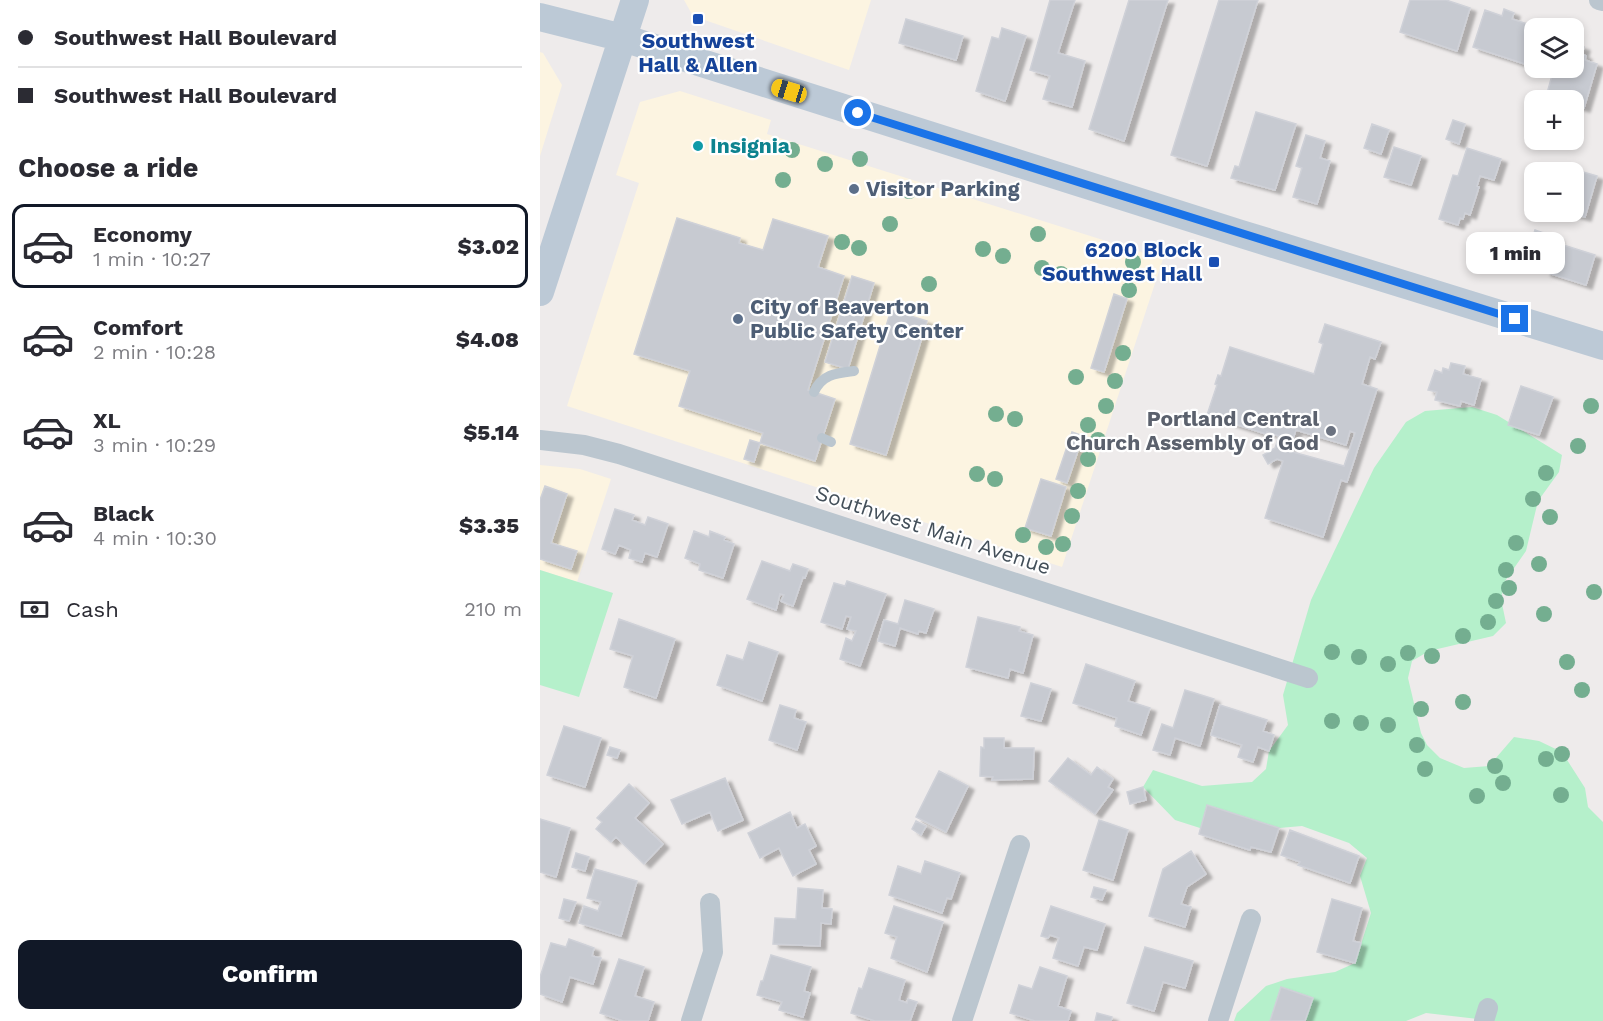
<!DOCTYPE html>
<html lang="en">
<head>
<meta charset="utf-8">
<style>
	body { margin:0; font-family:"Work Sans",sans-serif; background:#f7f7f7; color:#2b2b33; height:100vh; display:flex; flex-direction:column; font-size:22px; white-space:nowrap }
	* { box-sizing:border-box; margin:0 }
	p { font-size:20px; color:#7c7c81 }
	.icon { flex:none; width:33px; height:33px; fill:none; stroke:currentColor; stroke-width:2; stroke-linecap:round; stroke-linejoin:round }
	.map { position:relative; flex:1; overflow:hidden }
	.side { display:flex; flex-direction:column; background:#fff; width:540px }
	.side>* { flex:none }
	.top-card { display:grid; align-content:center; height:132px; padding:0 18px; background:#fff }
	.fabs { position:absolute; left:984px; top:18px; display:grid; gap:12px }
	.fabs a { display:grid; place-items:center; width:60px; height:60px; border-radius:12px; background:#fff; box-shadow:0 3px 9px #0003; font-size:30px }
	.end { position:absolute; width:27px; height:27px; margin:-14px; border:8px solid #1a73e8; background:#fff; box-shadow:0 0 0 3px #fff }
	.from { border-radius:50% }
	.bubble { position:absolute; height:42px; border-radius:12px; background:#fff; box-shadow:0 3px 9px #0003; font-size:20px; font-weight:800; line-height:42px; text-align:center }
	.car { position:absolute; width:18px; height:36px; margin:-18px -9px; border-radius:8px; box-shadow:0 0 4px 2px #0007; background:linear-gradient(#f5c518 24%,#345 0 40%,#f5c518 0 76%,#345 0 86%,#f5c518 0) }
	.top-card b { display:flex; align-items:center; gap:21px; height:57px; font-size:22px }
	.top-card b+b { border-top:2px solid #e1e1e2 }
	.top-card i { width:15px; height:15px; background:#2b2b33 }
	ul { padding:0; list-style:none }
	li { display:flex; align-items:center; gap:18px; height:84px; margin:0 12px 9px; padding:0 6px; border:3px solid transparent; border-radius:12px }
	li div { flex:1 }
	li b { display:block; font-size:22px }
	li em { font-style:normal; font-weight:800 }
	li.selected { border-color:#111827 }
	li>.icon { width:54px; height:54px; stroke-width:1.5 }
	h2 { padding:0 18px; font-size:27px; line-height:72px }
	.pay { display:flex; align-items:center; gap:15px; height:66px; padding:0 18px; font-size:22px }
	.pay p { margin-inline-start:auto }
	.action { display:flex; gap:12px; margin-top:auto; padding:12px 18px }
	.action a { flex:1; height:69px; border-radius:12px; background:#111827; color:#fff; font-size:24px; font-weight:800; line-height:69px; text-align:center }
	main { display:flex; flex:1; min-height:0 }
	.map>svg:first-child { display:block }
	.commercial { fill:#fcf4e1 }
	.green { fill:#b5f0cb }
	.building { fill:#c7cad1; stroke:#cfd1d8; stroke-width:1.5; fill-rule:evenodd; filter:url(#shadow) }
	.lines { fill:none; stroke-linecap:round; stroke-linejoin:round }
	.lane { stroke:#bbc6cf; stroke-width:10 }
	.street { stroke:#bbc6cf; stroke-width:20 }
	.secondary { stroke:#bcc9d6; stroke-width:28 }
	.tree { fill:#74ae90 }
	.route { stroke:#1a73e8; stroke-width:8 }
	.transit-dot { fill:#1a4fb4; stroke:#fff; stroke-width:2 }
	.culture-dot { fill:#0f9aa8; stroke:#fff; stroke-width:2 }
	.service-dot { fill:#5c6f8a; stroke:#fff; stroke-width:2 }
	.worship-dot { fill:#6b7280; stroke:#fff; stroke-width:2 }
	.labels { text-anchor:middle; stroke-width:4.5; stroke-linejoin:round; paint-order:stroke }
	.transit-label { font-size:21px; font-weight:bold; fill:#164399; stroke:#fff }
	.culture-label { font-size:21px; font-weight:bold; fill:#0d838f; stroke:#fff; text-anchor:start }
	.service-label { font-size:21px; font-weight:bold; fill:#4e5e75; stroke:#fff; text-anchor:start }
	.worship-label { font-size:21px; font-weight:bold; fill:#5b616d; stroke:#fff; text-anchor:end }
	.street-label { font-size:21px; fill:#434f59; stroke:#fff }
</style>
</head>
<body>
<main>
<section class="side">
<div class="top-card">
<b><i class="from"></i>Southwest Hall Boulevard</b>
<b><i></i>Southwest Hall Boulevard</b>
</div>
<h2>Choose a ride</h2>
<ul>
<li class="selected"><svg class="icon" aria-label="car" viewBox="0 0 24 24"><path d="M5 17H2v-5l4-1 3-4h7l3 4 3 1v5h-3M9 17h6M6 11h13"/><circle cx="7" cy="17" r="2"/><circle cx="17" cy="17" r="2"/></svg><div><b>Economy</b><p>1 min · 10:27</p></div><em>$3.02</em></li>
<li><svg class="icon" aria-label="car" viewBox="0 0 24 24"><path d="M5 17H2v-5l4-1 3-4h7l3 4 3 1v5h-3M9 17h6M6 11h13"/><circle cx="7" cy="17" r="2"/><circle cx="17" cy="17" r="2"/></svg><div><b>Comfort</b><p>2 min · 10:28</p></div><em>$4.08</em></li>
<li><svg class="icon" aria-label="car" viewBox="0 0 24 24"><path d="M5 17H2v-5l4-1 3-4h7l3 4 3 1v5h-3M9 17h6M6 11h13"/><circle cx="7" cy="17" r="2"/><circle cx="17" cy="17" r="2"/></svg><div><b>XL</b><p>3 min · 10:29</p></div><em>$5.14</em></li>
<li><svg class="icon" aria-label="car" viewBox="0 0 24 24"><path d="M5 17H2v-5l4-1 3-4h7l3 4 3 1v5h-3M9 17h6M6 11h13"/><circle cx="7" cy="17" r="2"/><circle cx="17" cy="17" r="2"/></svg><div><b>Black</b><p>4 min · 10:30</p></div><em>$3.35</em></li>
</ul>
<div class="pay"><svg class="icon" aria-label="cash" viewBox="0 0 24 24"><path d="M3 7h18v10H3z"/><circle cx="12" cy="12" r="2"/></svg>Cash<p>210 m</p></div>
<div class="action"><a>Confirm</a></div>
</section>
<div class="map">
<svg width="1063" height="1021" viewBox="0 0 1063 1021">
	<defs>
		<filter id="shadow"><feDropShadow dx="6" dy="4" stdDeviation="1.5" flood-color="#0004"/></filter>
	</defs>
	<rect width="100%" height="100%" fill="#eeebeb"/>
	<path class="commercial" d="M144 0H331L309 70 153 16Z
		M0 52 3 53 22 85 0 156Z
		M140 91 231 120 227 134 623 259 522 567 27 406 99 183 76 175 100 102Z
		M0 465 40 469 71 479 37 582 0 570Z"/>
	<path class="green" d="M932 407 957 415 1022 455 1019 472 998 501 986 551 965 581 961 599 966 623 953 636 889 651 872 661 868 678 881 733 887 745 900 758 924 768 949 766 974 737 999 741 1022 752 1045 788 1048 807 1063 822V1021H955L886 1013 866 1021H694L697 1013 726 986 747 979 795 972 815 963 831 913 820 876 827 858 809 843 762 826 739 828 728 825 684 835 660 828 635 820 603 787 613 770 662 786 712 782 726 769 729 751 748 725 743 695 771 600 834 468 866 422 885 411Z
		M0 570 73 593 39 697 0 685Z"/>
	<path class="building" d="M510 0H535L518 53 545 61 532 107 503 99 510 76 490 70Z
		M589 0H628L584 141 549 129Z
		M679 0H718L667 166 631 155Z
		M870 0H906L930 8 917 51 860 32Z
		M964 9 974 13 972 19 1000 28H994V56L991 66 933 47 945 10 962 16Z
		M366 19 423 36 416 60 359 43Z
		M462 28 486 36 465 101 436 91 452 37 459 39Z
		M1034 44 1044 47 1042 54 1046 56 1045 60 1057 64 1044 108 1034 105V100H1018L1006 97 1014 68H1034Z
		M716 112 756 124 735 190 691 178 695 166 699 167Z
		M913 120 925 124 919 144 906 139Z
		M832 124 849 130 841 154 824 148Z
		M766 135 785 141 780 158 790 161 777 204 753 197 762 168 756 166Z
		M854 147 881 156 871 185 844 177Z
		M927 148 961 159 954 180 940 176 937 186 939 187 930 215 925 213 923 219 920 218 918 225 899 219 913 175 918 176Z
		M1026 167 1057 176 1045 217 1027 212H1034V172H1025Z
		M137 218 200 238 199 243 223 250 233 219 288 236 278 267 304 276 268 390 295 399 275 461 220 443 223 433 139 406 150 371 94 354Z
		M995 230 1018 238 1017 243 1055 255 1046 285 1005 272 1009 261 987 254Z
		M312 276 334 283 308 369 285 362Z
		M574 294 587 299 564 372 551 368Z
		M351 310 387 321 346 455 310 444Z
		M785 324 841 342 835 359 830 357 822 384 837 389 807 482 801 480 783 537 725 518 743 461 737 459 728 464 723 455 735 448 739 436 727 432 726 434 667 415 677 385 675 384 678 375 681 376 690 347 774 374 783 344 779 342ZM756 430 806 445 810 431 815 433 804 466 749 451Z
		M911 363 925 366 923 374 941 379 934 405 921 401 920 406 895 400 897 392 888 390 895 370 902 373 903 368 909 370Z
		M981 386 1013 397 999 435 968 425Z
		M532 432 543 436 527 483 516 479Z
		M210 440 220 443 214 462 204 459Z
		M501 479 526 487 511 536 485 528Z
		M5 486 27 494 11 543 37 551 31 569 0 559V500Z
		M75 509 94 515 92 520 105 525 108 517 128 524 117 557 105 553 102 562 89 558 91 550 79 545 75 554 62 549Z
		M154 531 169 537 170 531 185 537 184 540 194 544 183 578 159 570 160 564 145 558Z
		M222 561 250 571 253 564 268 569 265 578 263 577 253 606 241 601 244 595 240 594 236 610 207 599Z
		M307 581 346 594 320 666 300 659 306 638 312 641 316 631 307 629 311 617 306 616 302 629 281 622 294 583 305 586Z
		M365 600 394 609 386 633 379 631 378 634 360 628 355 646 338 641 344 620 358 624Z
		M438 617 480 627 479 631 493 635 483 673 470 669 468 678 426 667Z
		M79 619 135 639 116 698 84 687 93 656 70 649Z
		M209 642 238 652 222 701 177 685 187 655 203 660Z
		M546 664 595 681 588 701 610 708 601 735 575 726 577 718 533 703Z
		M491 683 511 689 501 721 481 716Z
		M645 690 674 699 660 746 635 738 630 755 613 750 622 724 633 728Z
		M240 705 256 710 254 718 266 722 257 750 229 740Z
		M680 705 727 720 723 731 734 735 729 751 718 747 713 762 698 757 702 745 671 735Z
		M24 726 61 738 45 787 7 775Z
		M444 738H464V748H494L493 779 452 780 453 777 440 776 441 747 444 748Z
		M70 747 80 750 77 758 67 755Z
		M528 758 551 775 557 767 573 779 568 787 573 790 555 814 509 781Z
		M399 771 428 786 406 832 376 817Z
		M185 778 203 820 178 831 170 812 142 824 131 800Z
		M89 784 109 803 95 818 123 844 104 864 76 837 71 842 56 829 62 822 57 818Z
		M603 787 606 800 590 804 587 792Z
		M667 805 739 828 731 852 711 847 710 850 659 834Z
		M250 812 257 828 265 824 276 846 269 850 276 864 253 876 239 848 220 858 208 833Z
		M0 819 30 828 16 877 0 872Z
		M559 820 588 830 573 880 543 870Z
		M376 821 386 826 381 835 372 829Z
		M750 830 819 856 810 883 758 865 760 862 741 855Z
		M651 851 666 874 647 887 641 904 651 907 645 927 609 916 623 869Z
		M36 853 49 857 45 871 32 867Z
		M385 861 420 873 411 899 407 898 402 913 349 895 358 866 381 874Z
		M55 869 97 881 81 936 39 923 44 906 58 911 61 902 47 898Z
		M554 887 566 890 562 900 551 897Z
		M258 888 283 890 282 908 292 909 291 924 281 923 280 946 233 944 235 918 256 919Z
		M24 899 36 902 29 921 19 918Z
		M792 899 822 908 813 941 821 943 815 963 777 952Z
		M354 906 403 922 387 972 351 958 357 937 345 933Z
		M511 906 565 924 557 950 544 947 538 966 513 958 519 938 510 935 508 938 501 936Z
		M29 939 54 948 52 956 61 958 53 984 30 977 22 1002 0 994V977L11 943 26 947Z
		M605 947 653 961 645 988 623 982 614 1011 587 1003Z
		M231 955 271 967 264 991 270 993 263 1017 239 1010 242 1002 217 995 221 981H223Z
		M79 959 104 967 95 996 114 1002 108 1021H83L60 1013Z
		M500 967 527 976 518 1006 531 1011 528 1021H495L470 1013 479 985 492 989Z
		M329 968 365 980 359 1000 367 1003 368 999 377 1002 370 1021H335L311 1013 319 988 322 989Z
		M741 987 773 998 765 1021H730Z
		M557 1013 572 1017 571 1021H555Z"/>
	<g class="lines">
		<path class="lane" d="M274 392C282 374 297 373 314 371
			M282 438 291 442"/>
		<path class="street" d="M1059 0 1063 1
			M0 440 44 445 79 454 768 678
			M151 1021 173 952 170 903
			M422 1021 480 845
			M678 1021 711 919
			M944 1021 948 1008"/>
		<path class="secondary" d="M0 17 83 38 698 233 1063 346
			M0 292 95 0"/>
	</g>
	<g class="tree">
		<circle cx="252" cy="150" r="8"/>
		<circle cx="320" cy="159" r="8"/>
		<circle cx="285" cy="164" r="8"/>
		<circle cx="243" cy="180" r="8"/>
		<circle cx="369" cy="191" r="8"/>
		<circle cx="350" cy="224" r="8"/>
		<circle cx="498" cy="234" r="8"/>
		<circle cx="302" cy="242" r="8"/>
		<circle cx="319" cy="248" r="8"/>
		<circle cx="443" cy="249" r="8"/>
		<circle cx="463" cy="256" r="8"/>
		<circle cx="593" cy="262" r="8"/>
		<circle cx="502" cy="268" r="8"/>
		<circle cx="521" cy="274" r="8"/>
		<circle cx="389" cy="284" r="8"/>
		<circle cx="589" cy="290" r="8"/>
		<circle cx="583" cy="353" r="8"/>
		<circle cx="536" cy="377" r="8"/>
		<circle cx="575" cy="381" r="8"/>
		<circle cx="566" cy="406" r="8"/>
		<circle cx="1051" cy="406" r="8"/>
		<circle cx="456" cy="414" r="8"/>
		<circle cx="475" cy="419" r="8"/>
		<circle cx="548" cy="425" r="8"/>
		<circle cx="558" cy="440" r="8"/>
		<circle cx="1038" cy="446" r="8"/>
		<circle cx="548" cy="459" r="8"/>
		<circle cx="1006" cy="473" r="8"/>
		<circle cx="437" cy="474" r="8"/>
		<circle cx="455" cy="479" r="8"/>
		<circle cx="538" cy="491" r="8"/>
		<circle cx="993" cy="499" r="8"/>
		<circle cx="532" cy="516" r="8"/>
		<circle cx="1010" cy="517" r="8"/>
		<circle cx="483" cy="535" r="8"/>
		<circle cx="976" cy="543" r="8"/>
		<circle cx="523" cy="544" r="8"/>
		<circle cx="506" cy="547" r="8"/>
		<circle cx="999" cy="564" r="8"/>
		<circle cx="966" cy="570" r="8"/>
		<circle cx="969" cy="588" r="8"/>
		<circle cx="1054" cy="592" r="8"/>
		<circle cx="956" cy="601" r="8"/>
		<circle cx="1004" cy="614" r="8"/>
		<circle cx="948" cy="622" r="8"/>
		<circle cx="923" cy="636" r="8"/>
		<circle cx="792" cy="652" r="8"/>
		<circle cx="868" cy="653" r="8"/>
		<circle cx="892" cy="656" r="8"/>
		<circle cx="819" cy="657" r="8"/>
		<circle cx="1027" cy="662" r="8"/>
		<circle cx="848" cy="664" r="8"/>
		<circle cx="1042" cy="690" r="8"/>
		<circle cx="923" cy="702" r="8"/>
		<circle cx="881" cy="709" r="8"/>
		<circle cx="792" cy="721" r="8"/>
		<circle cx="821" cy="723" r="8"/>
		<circle cx="848" cy="725" r="8"/>
		<circle cx="877" cy="745" r="8"/>
		<circle cx="1022" cy="754" r="8"/>
		<circle cx="1006" cy="759" r="8"/>
		<circle cx="955" cy="766" r="8"/>
		<circle cx="885" cy="769" r="8"/>
		<circle cx="963" cy="783" r="8"/>
		<circle cx="1021" cy="795" r="8"/>
		<circle cx="937" cy="796" r="8"/>
	</g>
	<g class="lines">
		<path class="route" d="M318 113 975 319"/>
	</g>
	<g class="transit-dot">
		<rect x="152" y="13" width="12" height="12" rx="3"/>
		<rect x="668" y="256" width="12" height="12" rx="3"/>
	</g>
	<circle class="culture-dot" cx="158" cy="146" r="6"/>
	<g class="service-dot">
		<circle cx="314" cy="189" r="6"/>
		<circle cx="198" cy="319" r="6"/>
	</g>
	<circle class="worship-dot" cx="791" cy="431" r="6"/>
	<g class="labels">
		<g class="transit-label">
			<text x="158" y="48">Southwest<tspan x="158" dy="24">Hall &amp; Allen</tspan></text>
			<text x="662" y="257" text-anchor="end">6200 Block<tspan x="662" dy="24">Southwest Hall</tspan></text>
		</g>
		<g class="culture-label">
			<text x="170" y="153">Insignia</text>
		</g>
		<g class="service-label">
			<text x="326" y="196">Visitor Parking</text>
			<text x="210" y="314">City of Beaverton<tspan x="210" dy="24">Public Safety Center</tspan></text>
		</g>
		<g class="worship-label">
			<text x="779" y="426">Portland Central<tspan x="779" dy="24">Church Assembly of God</tspan></text>
		</g>
		<g class="street-label">
			<text transform="translate(393 530) rotate(18)" y="7">Southwest Main Avenue</text>
		</g>
	</g>
</svg>
<div class="fabs">
<a><svg class="icon" aria-label="layers" viewBox="0 0 24 24"><path d="M12 4l9 5-9 5-9-5zM3 14l9 5 9-5"/></svg></a>
<a>+</a>
<a>−</a>
</div>
<i class="end from" style="left:318px;top:113px"></i>
<i class="end" style="left:975px;top:319px"></i>
<div class="bubble" style="left:926px;top:232px;width:99px">1 min</div>
<i class="car" style="left:249px;top:91px;rotate:287deg"></i>
</div>
</main>
</body>
</html>
